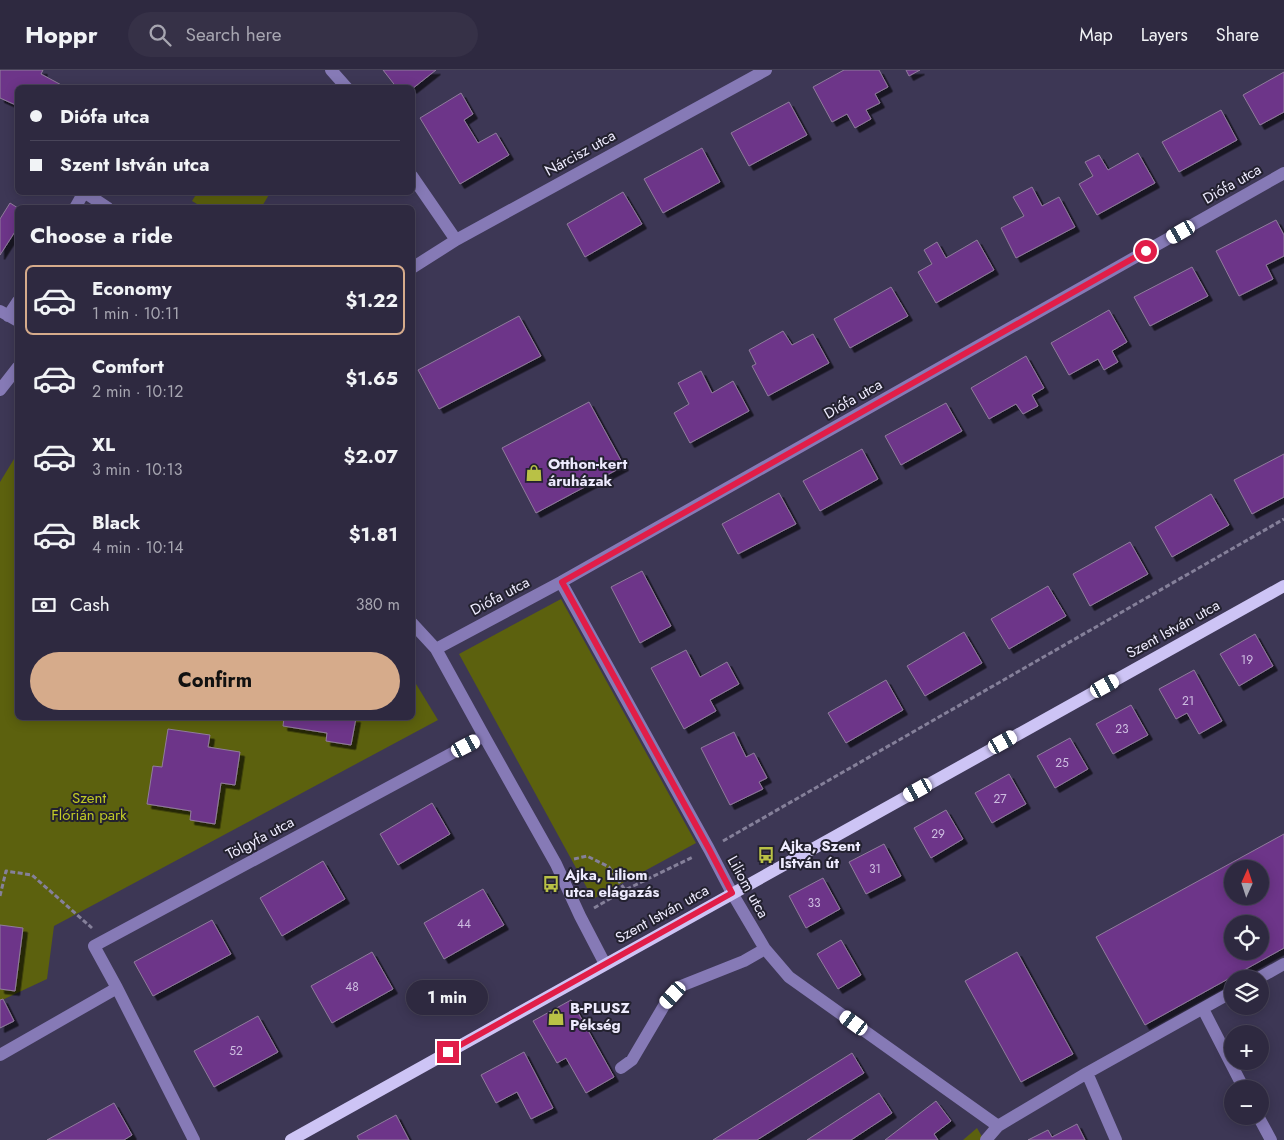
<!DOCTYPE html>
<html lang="en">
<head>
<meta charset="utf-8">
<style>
	body { margin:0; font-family:Jost,sans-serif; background:#363147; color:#f1f3f6; height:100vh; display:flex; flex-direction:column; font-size:19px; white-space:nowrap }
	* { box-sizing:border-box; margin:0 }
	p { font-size:16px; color:#a7a6b1 }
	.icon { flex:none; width:28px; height:28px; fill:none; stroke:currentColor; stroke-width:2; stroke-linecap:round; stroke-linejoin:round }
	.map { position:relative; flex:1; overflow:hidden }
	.side { position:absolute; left:15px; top:135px; width:400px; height:515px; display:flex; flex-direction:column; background:#2e2940; border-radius:8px; box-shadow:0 2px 12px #0003,0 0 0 1px #494559 }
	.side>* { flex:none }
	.guide { position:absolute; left:15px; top:15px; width:400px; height:110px; border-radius:8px; box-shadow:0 2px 12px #0003,0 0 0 1px #494559; display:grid; align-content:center; height:110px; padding:0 15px; background:#2e2940 }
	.needle { width:32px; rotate:3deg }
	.fabs { position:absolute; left:1224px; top:790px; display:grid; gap:10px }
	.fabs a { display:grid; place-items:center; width:45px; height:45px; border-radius:50%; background:#2e2940; box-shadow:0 2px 12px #0003,0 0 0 1px #494559; font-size:25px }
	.end { position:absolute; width:22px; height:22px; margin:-11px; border:6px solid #e11d48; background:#fff; box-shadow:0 0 0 2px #fff }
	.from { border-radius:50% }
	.bubble { position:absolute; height:35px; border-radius:18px; background:#2e2940; box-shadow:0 2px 12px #0003,0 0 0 1px #494559; font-size:16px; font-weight:700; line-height:35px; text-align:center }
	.car { position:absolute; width:15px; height:30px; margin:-15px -8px; border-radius:6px; box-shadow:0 0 4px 1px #0007; background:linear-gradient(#fff 24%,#345 0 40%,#fff 0 76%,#345 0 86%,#fff 0) }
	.guide b { display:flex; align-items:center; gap:18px; height:48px; font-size:19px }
	.guide b+b { border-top:1px solid #494559 }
	.guide i { width:12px; height:12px; background:#f1f3f6 }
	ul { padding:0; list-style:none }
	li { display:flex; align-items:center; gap:15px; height:70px; margin:0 10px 8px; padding:0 5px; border:2px solid transparent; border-radius:8px }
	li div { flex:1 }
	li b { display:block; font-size:19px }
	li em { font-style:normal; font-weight:700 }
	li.on { border-color:#d6ab8b }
	li>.icon { width:45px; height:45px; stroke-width:1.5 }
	h2 { padding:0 15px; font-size:22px; line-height:60px }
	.pay { display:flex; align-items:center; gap:12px; height:55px; padding:0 15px; font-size:19px }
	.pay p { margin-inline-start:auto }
	.cta { display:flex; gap:10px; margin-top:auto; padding:10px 15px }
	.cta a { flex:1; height:58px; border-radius:30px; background:#d6ab8b; color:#111; font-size:20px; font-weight:700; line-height:58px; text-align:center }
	header { display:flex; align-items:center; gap:30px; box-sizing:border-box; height:70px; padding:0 25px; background:#2e2940; border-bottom:1px solid #494559 }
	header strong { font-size:24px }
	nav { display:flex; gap:28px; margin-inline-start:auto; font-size:18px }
	.search { width:350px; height:45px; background:#363147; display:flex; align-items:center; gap:12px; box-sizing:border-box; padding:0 18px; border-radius:28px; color:#a7a6b1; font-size:19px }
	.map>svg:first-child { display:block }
	.green { fill:#5c610e }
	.building { fill:#6d3689; stroke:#907c9c; fill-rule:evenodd; filter:url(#shadow) }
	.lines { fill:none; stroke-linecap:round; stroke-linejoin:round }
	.path { stroke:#85809a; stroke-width:3; stroke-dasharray:5 2.5; stroke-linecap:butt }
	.minor { stroke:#867ab6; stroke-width:12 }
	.major { stroke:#cdc4f5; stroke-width:12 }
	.route { stroke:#e11d48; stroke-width:6 }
	.labels { text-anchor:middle; stroke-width:4; stroke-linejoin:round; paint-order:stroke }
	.number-label { font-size:12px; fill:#cebee1 }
	.street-label { font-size:15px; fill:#eeebfe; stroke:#23212f }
	.poi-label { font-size:15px; font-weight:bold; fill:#eeebfe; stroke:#23212f; text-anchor:start }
	.park-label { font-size:15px; fill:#c1ca26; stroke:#23212f }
</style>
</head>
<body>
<header>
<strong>Hoppr</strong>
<div class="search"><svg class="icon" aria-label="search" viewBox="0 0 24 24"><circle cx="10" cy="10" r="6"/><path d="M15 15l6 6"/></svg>Search here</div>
<nav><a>Map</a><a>Layers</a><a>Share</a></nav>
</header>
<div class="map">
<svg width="1284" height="1070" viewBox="0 0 1284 1070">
	<defs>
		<filter id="shadow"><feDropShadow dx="4.5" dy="4.5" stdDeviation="0" flood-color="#0009"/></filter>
	</defs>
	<rect width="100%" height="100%" fill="#3d3755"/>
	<path class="green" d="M197 123V122L270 123 261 138 202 137 192 131Z
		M17 384 18 648H412L413 609 438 650 54 856 47 909 0 931V412Z
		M561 529 696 773 593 829 459 584Z
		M977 1058 984 1070H963Z"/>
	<path class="building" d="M0 0H43L41 4 67 18H18V36L0 28Z
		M383 0H436L412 19V18H397Z
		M844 0H879L888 17 875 24 880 33 866 40 871 49 855 58 847 44 832 52 813 17Z
		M906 0H920L909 6Z
		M1284 2V42L1260 55 1243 25Z
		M461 23 473 44 464 50 478 73 496 63 509 85 460 114 420 48Z
		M789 32 807 65 749 96 731 63Z
		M1221 40 1237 70 1179 102 1162 72Z
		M702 78 720 112 663 143 644 109Z
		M1138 83 1155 113 1097 145 1079 114 1093 106 1085 92 1099 85 1108 100Z
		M1032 117 1042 136 1059 127 1075 157 1016 188 1001 158 1024 146 1013 127Z
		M623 122 642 154 585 187 567 154Z
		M10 133 18 138V157L0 185V149Z
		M1276 150 1284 165V186L1266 195 1273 209 1239 226 1216 181Z
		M977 170 994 200 936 233 918 202 932 194 924 180 937 172 946 188Z
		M1192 197 1208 226 1150 256 1134 227Z
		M891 217 908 246 850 278 834 249Z
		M1109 240 1127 272 1112 281 1118 292 1104 300 1098 289 1069 305 1051 273Z
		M519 246 541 286 439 339 418 300Z
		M783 261 792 275 813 264 829 293 768 326 752 296 756 294 749 280Z
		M1026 286 1044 318 1032 325 1038 336 1023 344 1016 334 989 349 971 318Z
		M701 301 712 323 733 311 749 341 690 373 674 343 689 334 678 313Z
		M589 332 624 396 536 443 502 378Z
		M946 333 962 361 901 395 885 366Z
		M862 379 878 409 820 441 803 411Z
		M1284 384V427L1252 444 1234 410Z
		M779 423 796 454 738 484 722 454Z
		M1211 424 1229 455 1172 487 1155 457Z
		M1130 472 1148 504 1090 536 1073 504Z
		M642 501 671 556 640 573 611 517Z
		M1048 516 1066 546 1009 579 991 549Z
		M964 562 982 593 925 626 907 596Z
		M1255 564 1273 596 1239 616 1220 584Z
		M686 580 700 607 727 592 739 614 710 630 716 641 684 659 651 598Z
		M1194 600 1222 651 1199 664 1187 643 1176 649 1159 619Z
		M886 610 903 640 846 673 828 643Z
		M1131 635 1148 665 1113 684 1096 654Z
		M284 648H356L351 675 326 671 327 663 283 656Z
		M168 659 210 665 208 677 240 682 235 715 221 713 215 754 190 750 191 741 147 734 153 696 162 697Z
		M734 662 746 687 754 683 767 708 759 712 763 719 730 735 701 678Z
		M1070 668 1088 699 1055 718 1037 686Z
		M1009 704 1026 734 992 753 975 723Z
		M432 733 450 764 398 795 380 764Z
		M946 740 963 769 931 788 914 758Z
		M1284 764V878L1145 955 1096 867ZM1232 799H1260V826H1232ZM1232 854H1260V881H1232Z
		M884 774 901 806 866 824 849 792Z
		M323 791 345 829 282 866 260 828Z
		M823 808 840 839 806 858 789 826Z
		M483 819 504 855 444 889 424 853Z
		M212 850 231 884 153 926 134 892Z
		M0 855 23 858 15 921 0 919Z
		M841 870 861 905 838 919 817 884Z
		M372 882 393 919 332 953 311 916Z
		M1017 882 1073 984 1021 1012 965 911Z
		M3 929 14 951 0 958V930Z
		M571 930 614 1007 586 1023 566 988 557 993 533 951Z
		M258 946 278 982 214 1017 194 981Z
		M524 982 553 1038 531 1049 517 1022 496 1033 481 1005Z
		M852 983 864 1003 757 1070H713Z
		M879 1023 892 1043 851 1070H807Z
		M936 1031 951 1051 934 1064 938 1070H885Z
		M114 1033 132 1065 124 1070H47Z
		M396 1045 409 1070H359L357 1066Z
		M1077 1054 1085 1070H1028L1048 1060 1052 1067Z"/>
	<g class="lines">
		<path class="path" d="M723 771 1284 449
			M574 789 587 786 609 797 625 820
			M0 826 6 801 32 805 92 858
			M594 838 625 820 693 787"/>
		<path class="minor" d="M331 0 347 18
			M412 106 456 170
			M84 122 108 138
			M75 138 84 122
			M412 198 456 170 766 0
			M0 241 18 251
			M8 246 18 231
			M0 320 18 297
			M561 512 709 779 732 823 765 879 789 907 998 1056
			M412 553 436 579 484 666 556 794 580 846 605 894
			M436 579 561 512 1284 103
			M1257 909 1284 894
			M1203 939 1244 1019
			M0 985 117 918
			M621 998 632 990 665 934 681 916 744 891 765 879
			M1087 1003 1116 1070
			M1258 1046 1271 1070
			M194 1070 117 918 94 876 484 666
			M986 1070 998 1056 1087 1003 1232 922"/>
		<path class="major" d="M291 1070 1284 516"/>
	</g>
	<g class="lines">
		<path class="route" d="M448 982 732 823 709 779 562 512 1146 181"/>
	</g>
	<defs>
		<g id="shop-bare" transform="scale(1.35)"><path d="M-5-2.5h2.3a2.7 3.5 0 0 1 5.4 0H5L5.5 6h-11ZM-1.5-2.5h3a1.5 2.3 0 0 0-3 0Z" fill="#b9c146" stroke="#23212f" stroke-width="2.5" paint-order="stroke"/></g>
		<g id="bus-bare" transform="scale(1.35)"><path d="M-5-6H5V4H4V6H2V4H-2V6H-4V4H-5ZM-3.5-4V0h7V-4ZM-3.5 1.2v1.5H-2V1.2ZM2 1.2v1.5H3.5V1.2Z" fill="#b9c146" stroke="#23212f" stroke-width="2.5" paint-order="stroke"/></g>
	</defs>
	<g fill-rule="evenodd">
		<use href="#shop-bare" x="534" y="403"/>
		<use href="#bus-bare" x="766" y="785"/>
		<use href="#bus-bare" x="551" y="814"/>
		<use href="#shop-bare" x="556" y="947"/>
	</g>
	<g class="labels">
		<g class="number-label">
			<text x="1247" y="594">19</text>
			<text x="1188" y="635">21</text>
			<text x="1122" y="663">23</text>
			<text x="1062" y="697">25</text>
			<text x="1000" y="733">27</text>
			<text x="938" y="768">29</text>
			<text x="875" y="803">31</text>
			<text x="814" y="837">33</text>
			<text x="464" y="858">44</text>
			<text x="352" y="921">48</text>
			<text x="236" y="985">52</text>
		</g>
		<g class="street-label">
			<text transform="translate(580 83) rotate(-29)" y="5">Nárcisz utca</text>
			<text transform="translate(1232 114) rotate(-30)" y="5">Diófa utca</text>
			<text transform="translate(853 329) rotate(-30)" y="5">Diófa utca</text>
			<text transform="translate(500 526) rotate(-28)" y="5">Diófa utca</text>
			<text transform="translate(1173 559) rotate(-29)" y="5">Szent István utca</text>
			<text transform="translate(260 768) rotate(-28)" y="5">Tölgyfa utca</text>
			<text transform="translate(748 817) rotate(61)" y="5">Liliom utca</text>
			<text transform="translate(662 844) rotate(-29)" y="5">Szent István utca</text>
		</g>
		<g class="poi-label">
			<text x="548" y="399">Otthon-kert<tspan x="548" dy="17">áruházak</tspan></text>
			<text x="780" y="781">Ajka, Szent<tspan x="780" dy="17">István út</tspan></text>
			<text x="565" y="810">Ajka, Liliom<tspan x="565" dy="17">utca elágazás</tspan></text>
			<text x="570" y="943">B-PLUSZ<tspan x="570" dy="17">Pékség</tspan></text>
		</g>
		<g class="park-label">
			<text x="89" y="733">Szent<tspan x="89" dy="17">Flórián park</tspan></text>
		</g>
	</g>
</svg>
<div class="fabs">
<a><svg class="needle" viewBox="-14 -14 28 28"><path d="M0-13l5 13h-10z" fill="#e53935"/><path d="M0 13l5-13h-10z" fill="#a7a6b1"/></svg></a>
<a><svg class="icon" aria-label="locate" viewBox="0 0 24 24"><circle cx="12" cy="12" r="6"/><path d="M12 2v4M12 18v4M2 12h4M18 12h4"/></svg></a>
<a><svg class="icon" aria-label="layers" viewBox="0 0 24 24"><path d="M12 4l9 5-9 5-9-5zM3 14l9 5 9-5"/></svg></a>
<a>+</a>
<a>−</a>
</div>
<i class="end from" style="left:1146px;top:181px"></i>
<i class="end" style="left:448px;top:982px"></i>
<div class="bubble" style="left:406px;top:910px;width:82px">1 min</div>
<i class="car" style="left:1181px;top:162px;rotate:240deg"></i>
<i class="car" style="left:1105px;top:616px;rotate:61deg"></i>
<i class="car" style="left:1003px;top:672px;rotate:61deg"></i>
<i class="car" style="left:466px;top:676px;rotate:62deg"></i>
<i class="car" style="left:918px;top:720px;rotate:241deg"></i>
<i class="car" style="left:673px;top:925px;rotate:222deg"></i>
<i class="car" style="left:854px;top:953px;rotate:306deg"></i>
<div class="guide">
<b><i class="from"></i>Diófa utca</b>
<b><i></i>Szent István utca</b>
</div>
<section class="side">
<h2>Choose a ride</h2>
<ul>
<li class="on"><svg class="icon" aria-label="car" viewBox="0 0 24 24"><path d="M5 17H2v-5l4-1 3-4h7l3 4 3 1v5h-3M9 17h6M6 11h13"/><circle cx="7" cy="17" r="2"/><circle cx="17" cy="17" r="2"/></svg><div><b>Economy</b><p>1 min · 10:11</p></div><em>$1.22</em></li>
<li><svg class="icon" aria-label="car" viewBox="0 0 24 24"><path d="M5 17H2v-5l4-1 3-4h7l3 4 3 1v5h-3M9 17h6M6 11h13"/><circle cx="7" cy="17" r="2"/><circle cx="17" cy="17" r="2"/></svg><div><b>Comfort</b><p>2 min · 10:12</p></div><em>$1.65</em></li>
<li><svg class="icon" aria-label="car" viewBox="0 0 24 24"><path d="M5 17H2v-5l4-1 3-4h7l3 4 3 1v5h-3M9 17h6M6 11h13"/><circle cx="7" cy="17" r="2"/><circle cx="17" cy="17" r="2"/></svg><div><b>XL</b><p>3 min · 10:13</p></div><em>$2.07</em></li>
<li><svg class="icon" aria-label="car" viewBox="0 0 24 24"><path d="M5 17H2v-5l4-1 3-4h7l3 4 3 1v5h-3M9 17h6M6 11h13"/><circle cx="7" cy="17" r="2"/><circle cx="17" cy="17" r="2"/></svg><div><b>Black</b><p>4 min · 10:14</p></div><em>$1.81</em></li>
</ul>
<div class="pay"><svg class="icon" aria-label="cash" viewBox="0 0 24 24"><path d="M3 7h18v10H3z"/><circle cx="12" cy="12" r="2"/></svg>Cash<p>380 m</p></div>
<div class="cta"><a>Confirm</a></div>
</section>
</div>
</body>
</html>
